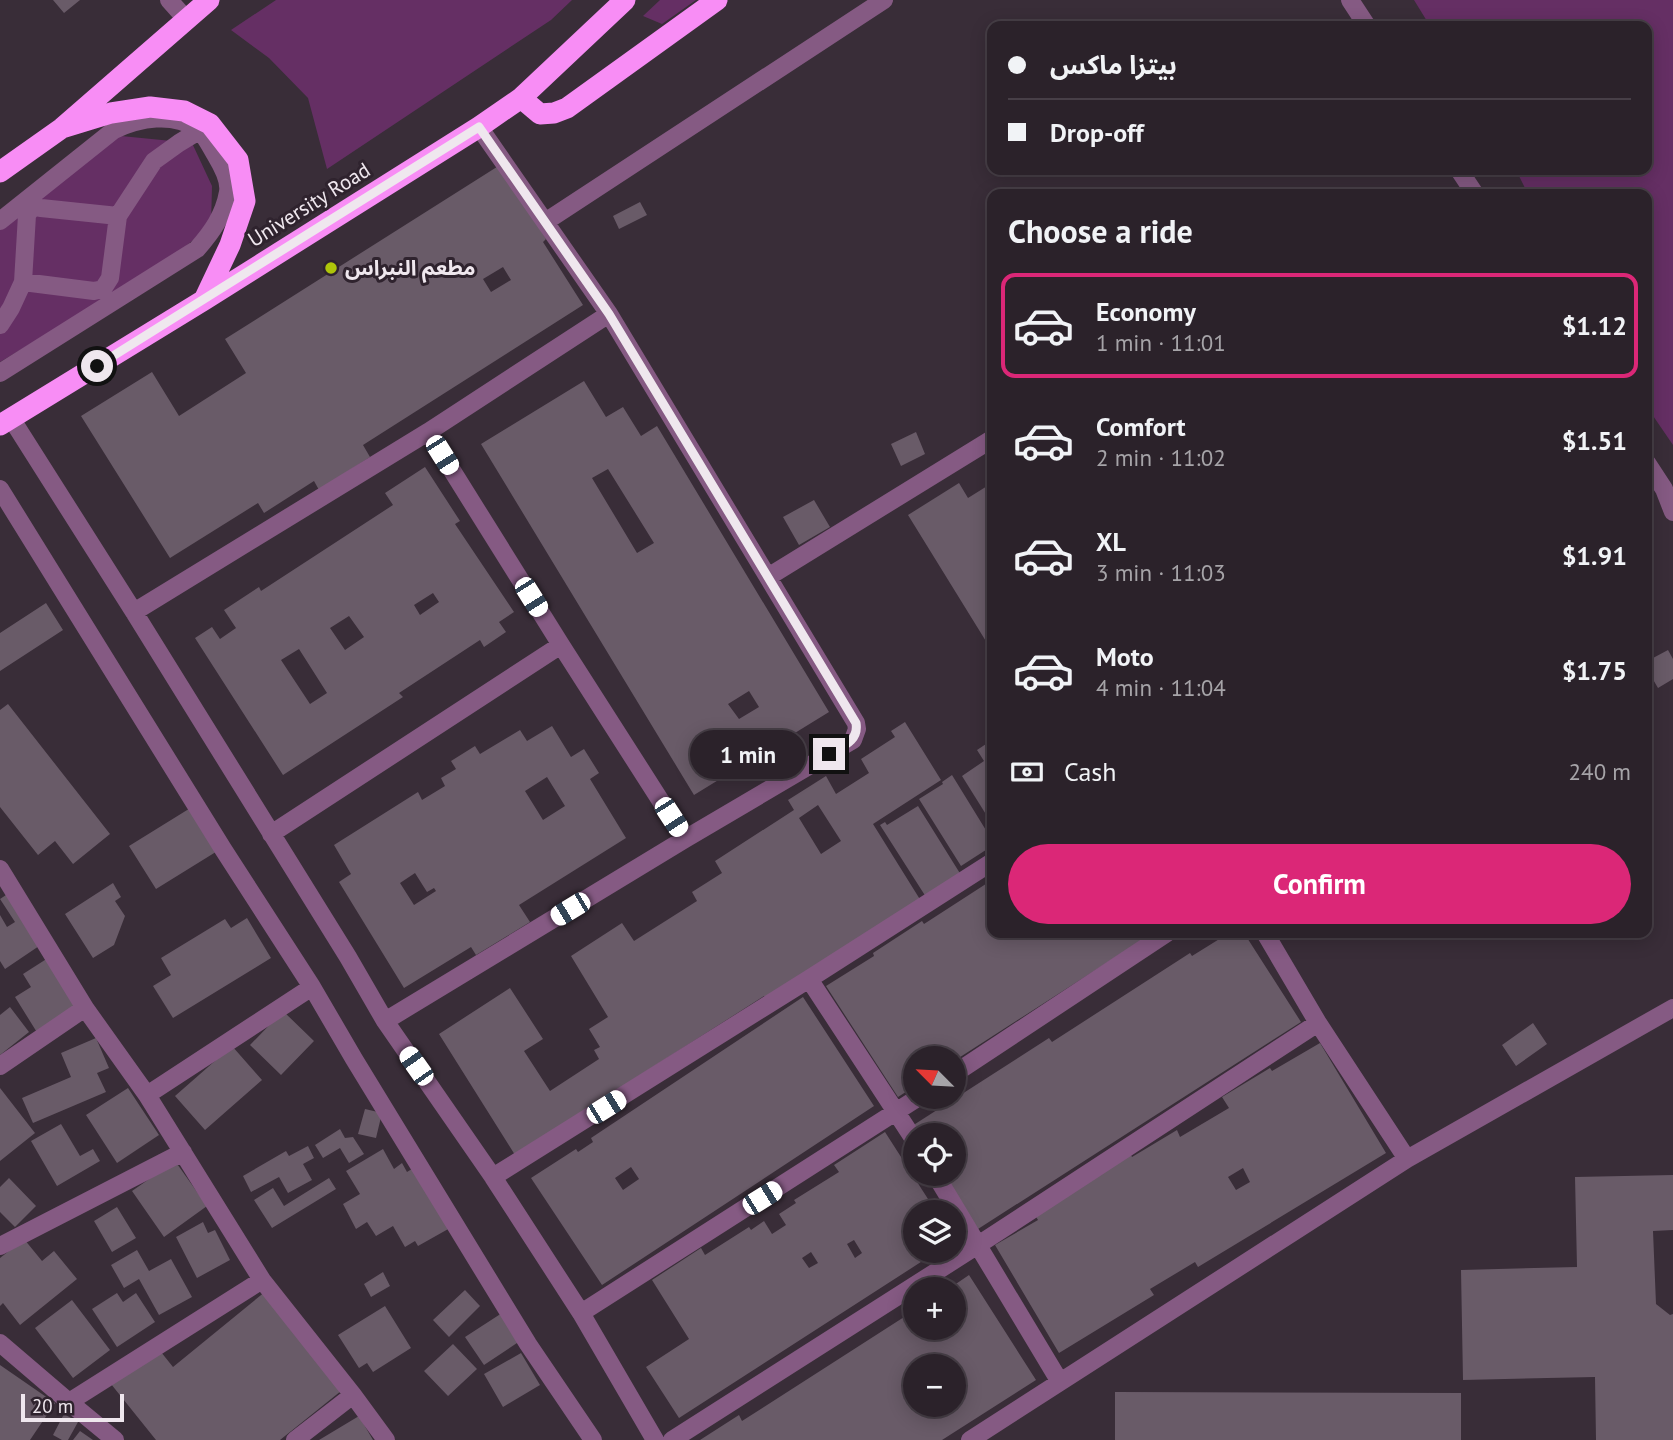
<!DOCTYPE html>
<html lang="en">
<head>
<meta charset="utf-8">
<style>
	body { margin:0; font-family:"PT Sans","Noto Sans Arabic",sans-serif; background:#372f36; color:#f1f3f6; height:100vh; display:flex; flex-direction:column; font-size:26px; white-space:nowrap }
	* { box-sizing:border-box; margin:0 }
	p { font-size:23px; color:#a6a4a8 }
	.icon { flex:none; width:38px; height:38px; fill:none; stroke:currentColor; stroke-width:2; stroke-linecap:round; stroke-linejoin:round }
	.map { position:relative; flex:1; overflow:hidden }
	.sheet { position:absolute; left:987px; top:189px; width:665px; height:749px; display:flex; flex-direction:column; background:#2b222a; border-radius:14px; box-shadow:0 4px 18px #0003,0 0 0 2px #473f47 }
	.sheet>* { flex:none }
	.guide { position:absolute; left:987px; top:21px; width:665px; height:154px; border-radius:14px; box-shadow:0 4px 18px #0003,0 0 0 2px #473f47; display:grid; align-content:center; height:154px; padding:0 21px; background:#2b222a }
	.needle { width:46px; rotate:294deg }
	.controls { position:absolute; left:903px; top:1046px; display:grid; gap:14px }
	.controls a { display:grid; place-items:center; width:63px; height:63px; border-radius:50%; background:#2b222a; box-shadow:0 4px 18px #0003,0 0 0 2px #473f47; font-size:35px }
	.scale { position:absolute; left:21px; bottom:18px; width:103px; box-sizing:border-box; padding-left:7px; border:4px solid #efe7ee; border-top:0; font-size:19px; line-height:24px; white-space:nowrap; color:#efe7ee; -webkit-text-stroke:5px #2f232e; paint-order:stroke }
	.end { position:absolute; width:32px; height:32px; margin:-16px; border:9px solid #efe7ee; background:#111; box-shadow:0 0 0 4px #111 }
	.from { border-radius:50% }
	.bubble { position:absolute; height:49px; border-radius:24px; background:#2b222a; box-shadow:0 4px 18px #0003,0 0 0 2px #473f47; font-size:23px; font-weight:800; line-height:49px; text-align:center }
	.car { position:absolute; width:21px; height:42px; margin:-21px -10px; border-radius:9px; box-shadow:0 0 5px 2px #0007; background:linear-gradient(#fff 24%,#345 0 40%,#fff 0 76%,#345 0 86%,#fff 0) }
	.guide b { display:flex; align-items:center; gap:24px; height:66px; font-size:26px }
	.guide b+b { border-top:2px solid #473f47 }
	.guide i { width:18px; height:18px; background:#f1f3f6 }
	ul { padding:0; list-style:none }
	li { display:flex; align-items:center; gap:21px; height:105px; margin:0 14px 10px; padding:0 7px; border:4px solid transparent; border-radius:14px }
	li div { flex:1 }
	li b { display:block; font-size:26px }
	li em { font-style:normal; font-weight:800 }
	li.active { border-color:#db2777 }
	li>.icon { width:63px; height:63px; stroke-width:1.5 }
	h2 { padding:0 21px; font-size:32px; line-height:84px }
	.pay { display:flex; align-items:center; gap:18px; height:77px; padding:0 21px; font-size:26px }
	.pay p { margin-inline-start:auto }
	.action { display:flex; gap:14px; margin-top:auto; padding:14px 21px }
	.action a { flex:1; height:80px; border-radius:42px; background:#db2777; color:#fff; font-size:28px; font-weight:800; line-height:80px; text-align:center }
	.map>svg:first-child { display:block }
	.green { fill:#652f64 }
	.building { fill:#695b68; fill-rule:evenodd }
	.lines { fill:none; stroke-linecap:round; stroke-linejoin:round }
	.minor { stroke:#855a83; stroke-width:18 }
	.highway { stroke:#f88df5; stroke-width:21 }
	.route { stroke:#efe7ee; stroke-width:9 }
	.poi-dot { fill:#aec50a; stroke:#2f232e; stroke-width:2.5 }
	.labels { text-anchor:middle; stroke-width:6; stroke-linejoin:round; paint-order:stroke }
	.street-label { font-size:21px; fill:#efe7ee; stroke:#2f232e }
	.poi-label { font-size:21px; font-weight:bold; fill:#efe7ee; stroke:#2f232e; text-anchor:start }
</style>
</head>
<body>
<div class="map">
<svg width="1673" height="1440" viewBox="0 0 1673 1440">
	<rect width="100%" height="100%" fill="#392d38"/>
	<path class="green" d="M276 0H572L551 20 327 169 308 98 269 58 231 30Z
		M660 0H696L662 24 643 16Z
		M1414 0H1673V445L1647 407V194H1528L1516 170H1647V26H1430Z
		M111 135 192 143 212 186 211 225 167 262 0 362V219Z"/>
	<path class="building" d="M53 0H80L64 13Z
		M500 165 546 239 543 242 583 305 363 445 370 457 319 490 314 481 264 513 258 503 170 558 81 416 152 372 179 416 246 373 225 339ZM503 267 511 280 491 292 483 279Z
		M640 202 647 215 619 229 613 216Z
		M584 381 606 417 623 407 641 436 657 426 829 712 694 795 481 444ZM608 469 654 543 637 553 592 478ZM749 691 759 707 739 719 728 704Z
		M916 432 925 454 901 466 891 444Z
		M425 467 460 521 455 524 514 612 499 622 506 632 484 647 480 640 399 693 403 697 283 775 195 638 212 627 220 639 236 628 224 610 259 587 261 591 393 505 385 493ZM433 593 439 602 420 615 414 605ZM349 616 364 637 345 650 330 628ZM299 649 327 693 310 704 281 660Z
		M959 483 968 498 992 483V532L990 534 992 538V651L908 515Z
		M814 500 830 527 799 545 783 517Z
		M46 603 63 630 0 671V633Z
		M1647 648 1653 658 1668 650 1673 659V679L1658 688 1648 671 1647 672Z
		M8 704 110 834 73 864 55 841 38 855 0 807V710Z
		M905 722 941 780 873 824 921 901 767 999 764 996 515 1155 439 1034 510 988 543 1039 524 1051 550 1091 599 1059 594 1050 600 1047 589 1029 608 1017 571 956 622 923 634 941 697 901 692 892 722 873 715 861 794 810 788 800 826 776 836 794 869 773 861 759 895 737 891 731ZM818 805 841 841 821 854 799 818Z
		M552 726 571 757 584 749 599 773 590 779 626 838 519 905 530 922 476 955 471 947 404 988 339 882 351 874 334 845 418 792 422 800 445 786 441 778 456 769 451 761 475 746 480 754 520 730 527 741ZM547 777 565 806 543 820 525 791ZM415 873 427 892 434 888 436 891 414 905 400 883Z
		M992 740V824L962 776 984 761 977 750Z
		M952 775 992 840V846L961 866 919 799 943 784 942 782Z
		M918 806 961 875 926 897 880 825 885 822 887 825Z
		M192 807 219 850 156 889 129 846Z
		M992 880V933H1153L954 1061V1059H915V1086L898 1097 826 986 874 956 873 953 922 921 924 924Z
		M113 883 121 897 115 901 125 916 114 945 93 958 65 914Z
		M9 893 42 944 5 969 0 961V915L7 927 15 922 0 899Z
		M247 918 271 958 173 1018 153 986 171 975 161 958 225 919 231 928Z
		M1229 933H1244L1301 1022 978 1229 942 1174H954V1136H918L912 1126 1049 1038 1052 1042 1190 953 1192 956Z
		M48 958 79 1008 38 1034 15 997 31 987 23 974Z
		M803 997 874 1106 602 1285 531 1178 576 1149 578 1152 593 1142 591 1138ZM631 1167 639 1179 623 1190 615 1178Z
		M10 1007 29 1032 0 1055V1015Z
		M283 1011 314 1041 281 1075 250 1045Z
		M1533 1023 1547 1044 1516 1066 1502 1045Z
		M96 1038 109 1068 97 1073 106 1092 33 1123 22 1098 71 1077 61 1053Z
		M1320 1043 1386 1153 1198 1267 1195 1262 1150 1289 1154 1295 1059 1353 995 1245 1038 1220 1033 1212 1130 1153 1132 1157 1177 1130 1180 1137 1229 1108 1222 1097 1270 1068 1272 1071ZM1243 1168 1250 1182 1236 1190 1228 1177Z
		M232 1046 262 1080 205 1130 175 1096Z
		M0 1088 35 1133 0 1161Z
		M128 1088 159 1135 117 1163 86 1115Z
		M365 1109 382 1113 376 1138 358 1134Z
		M61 1124 80 1156 93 1149 100 1161 57 1186 31 1141Z
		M340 1129 345 1138 353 1137 364 1154 349 1163 340 1148 323 1158 315 1145Z
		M885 1132 937 1213H915V1251H938L679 1418 646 1367 689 1339 652 1280 701 1248 705 1255 749 1227 751 1230 764 1221 772 1234 786 1225 779 1214 796 1203 794 1200 839 1172 834 1165ZM854 1240 862 1253 855 1258 847 1244ZM811 1252 818 1263 809 1268 802 1258Z
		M308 1146 314 1158 303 1164 312 1180 288 1193 279 1177 251 1192 243 1176 286 1151 289 1156Z
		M383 1149 394 1169 402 1163 407 1172 415 1167 450 1228 418 1246 415 1241 405 1247 393 1226 376 1236 367 1222 356 1229 343 1204 360 1194 346 1171Z
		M175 1161 207 1206 164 1237 132 1191Z
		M1673 1175V1230L1653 1231 1656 1304 1670 1315 1673 1314V1440H1596L1595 1377 1463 1380 1461 1270 1577 1267 1575 1177Z
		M9 1178 36 1206 15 1227 0 1212V1187Z
		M329 1178 336 1189 272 1228 254 1200 273 1188 284 1206Z
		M117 1207 136 1238 112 1252 94 1221Z
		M203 1222 208 1233 215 1230 230 1260 197 1278 176 1237Z
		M24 1239 42 1261 54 1251 77 1279 20 1325 3 1303 0 1306V1258Z
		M137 1250 149 1271 171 1259 192 1297 159 1315 139 1279 124 1288 111 1265Z
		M383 1272 390 1286 371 1297 364 1284Z
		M969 1275 1036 1380 942 1440H700L739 1415 742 1421 915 1310V1328H954V1290H947ZM915 1367H954V1405H915Z
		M465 1290 480 1306 449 1337 433 1320Z
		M266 1291 341 1391 280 1440H156L111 1384 157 1347 173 1367Z
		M117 1293 123 1302 136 1293 155 1322 117 1347 92 1309Z
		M72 1300 110 1350 73 1378 35 1328Z
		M385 1306 411 1348 373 1372 367 1363 359 1368 338 1335Z
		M502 1313 520 1341 484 1365 465 1337Z
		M453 1344 477 1369 448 1396 424 1371Z
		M521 1353 540 1385 503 1407 484 1374Z
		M0 1365 55 1403 30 1440H0Z
		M1115 1392 1461 1393V1440H1115Z
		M64 1414 78 1422 68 1440H62L53 1435Z
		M359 1416 373 1440H319Z
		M80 1431 93 1440H73Z"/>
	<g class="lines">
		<path class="minor" d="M169 0 186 19
			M1350 0 1367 26
			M1459 170 1475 194
			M0 221 114 130C140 118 172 112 198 129 205 135 211 148 216 156 222 166 230 180 228 192 224 215 212 232 197 249L0 373
			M545 222 884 0
			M23 282 94 291 103 289 110 278 118 216
			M0 325 11 308 23 282 27 215C31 208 34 207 41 208L118 216 154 161 179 143 207 126
			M11 418 134 612 348 957 385 1021 493 1177 581 1313 655 1440
			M428 432 561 645 685 839
			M1647 463 1664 489 1673 512
			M0 489 223 849 312 987 354 1059 528 1344 593 1440
			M768 577 992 439
			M134 612 428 432 609 314
			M271 834 561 645
			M0 869 85 1008 147 1095 262 1280 353 1395 386 1440
			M1265 933 1318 1023 1407 1159
			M809 979 915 1141
			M385 1021 685 839 853 740 857 729 856 723 609 314 479 127
			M0 1066 85 1008
			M954 1074 1167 933
			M147 1095 312 987
			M935 1174 1060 1382
			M493 1177 809 979 992 862
			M0 1246 183 1152
			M581 1313 919 1097
			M0 1343 69 1402 262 1280
			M69 1402 115 1440
			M295 1440 353 1395
			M672 1440 978 1245 1318 1023
			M970 1440 1407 1159 1673 1008"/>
		<path class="highway" d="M521 98 540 114 554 113 567 108 717 0
			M62 128 111 113 150 107 184 111 210 124 238 160 245 201 230 245 204 300
			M0 172 62 128 209 0
			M0 425 204 300 479 127 521 98 625 0"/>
	</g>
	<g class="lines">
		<path class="route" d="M97 366 479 127 609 314 856 723C859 741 843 746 829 754"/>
	</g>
	<circle class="poi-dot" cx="331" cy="268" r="7"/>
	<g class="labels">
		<g class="street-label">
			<text transform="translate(309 205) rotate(-32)" y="7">University Road</text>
		</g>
		<g class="poi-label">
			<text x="345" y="275">مطعم النبراس</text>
		</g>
	</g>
</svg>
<div class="controls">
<a><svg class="needle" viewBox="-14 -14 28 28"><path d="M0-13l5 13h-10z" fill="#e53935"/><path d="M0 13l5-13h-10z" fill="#a6a4a8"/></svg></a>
<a><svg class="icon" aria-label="locate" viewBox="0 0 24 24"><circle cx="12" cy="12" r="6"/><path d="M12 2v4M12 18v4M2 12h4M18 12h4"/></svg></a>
<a><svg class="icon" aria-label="layers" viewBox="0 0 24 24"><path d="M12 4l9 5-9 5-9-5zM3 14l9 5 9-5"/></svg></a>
<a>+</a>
<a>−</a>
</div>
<div class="scale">20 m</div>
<i class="end from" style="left:97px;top:366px"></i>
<i class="end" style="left:829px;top:754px"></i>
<div class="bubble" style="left:690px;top:730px;width:116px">1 min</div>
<i class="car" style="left:442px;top:455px;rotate:148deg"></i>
<i class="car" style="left:531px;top:597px;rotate:148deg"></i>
<i class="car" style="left:671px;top:817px;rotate:147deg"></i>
<i class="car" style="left:570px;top:909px;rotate:239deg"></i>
<i class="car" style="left:416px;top:1066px;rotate:325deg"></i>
<i class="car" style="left:606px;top:1107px;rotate:58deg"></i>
<i class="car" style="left:762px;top:1198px;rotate:58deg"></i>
<div class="guide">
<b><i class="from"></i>بيتزا ماكس</b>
<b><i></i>Drop-off</b>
</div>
<section class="sheet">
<h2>Choose a ride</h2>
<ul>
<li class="active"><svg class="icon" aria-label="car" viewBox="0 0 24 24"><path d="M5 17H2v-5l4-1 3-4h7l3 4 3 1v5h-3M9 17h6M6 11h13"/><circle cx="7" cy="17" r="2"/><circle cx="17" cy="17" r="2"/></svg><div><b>Economy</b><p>1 min · 11:01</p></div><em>$1.12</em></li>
<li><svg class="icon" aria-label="car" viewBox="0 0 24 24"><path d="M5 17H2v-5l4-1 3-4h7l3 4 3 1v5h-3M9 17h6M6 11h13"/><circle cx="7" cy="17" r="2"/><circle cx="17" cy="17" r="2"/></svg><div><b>Comfort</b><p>2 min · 11:02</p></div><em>$1.51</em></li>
<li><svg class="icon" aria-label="car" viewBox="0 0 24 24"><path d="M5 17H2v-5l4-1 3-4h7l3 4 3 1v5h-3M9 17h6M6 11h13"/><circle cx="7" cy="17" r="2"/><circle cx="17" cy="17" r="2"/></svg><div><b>XL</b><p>3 min · 11:03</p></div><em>$1.91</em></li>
<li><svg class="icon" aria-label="car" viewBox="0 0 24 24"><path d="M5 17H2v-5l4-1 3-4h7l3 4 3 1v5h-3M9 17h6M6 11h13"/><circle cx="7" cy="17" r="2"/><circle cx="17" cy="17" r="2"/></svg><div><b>Moto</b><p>4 min · 11:04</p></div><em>$1.75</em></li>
</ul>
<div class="pay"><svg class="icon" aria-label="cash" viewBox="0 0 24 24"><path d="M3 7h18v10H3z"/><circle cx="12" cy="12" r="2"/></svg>Cash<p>240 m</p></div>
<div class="action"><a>Confirm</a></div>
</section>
</div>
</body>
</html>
